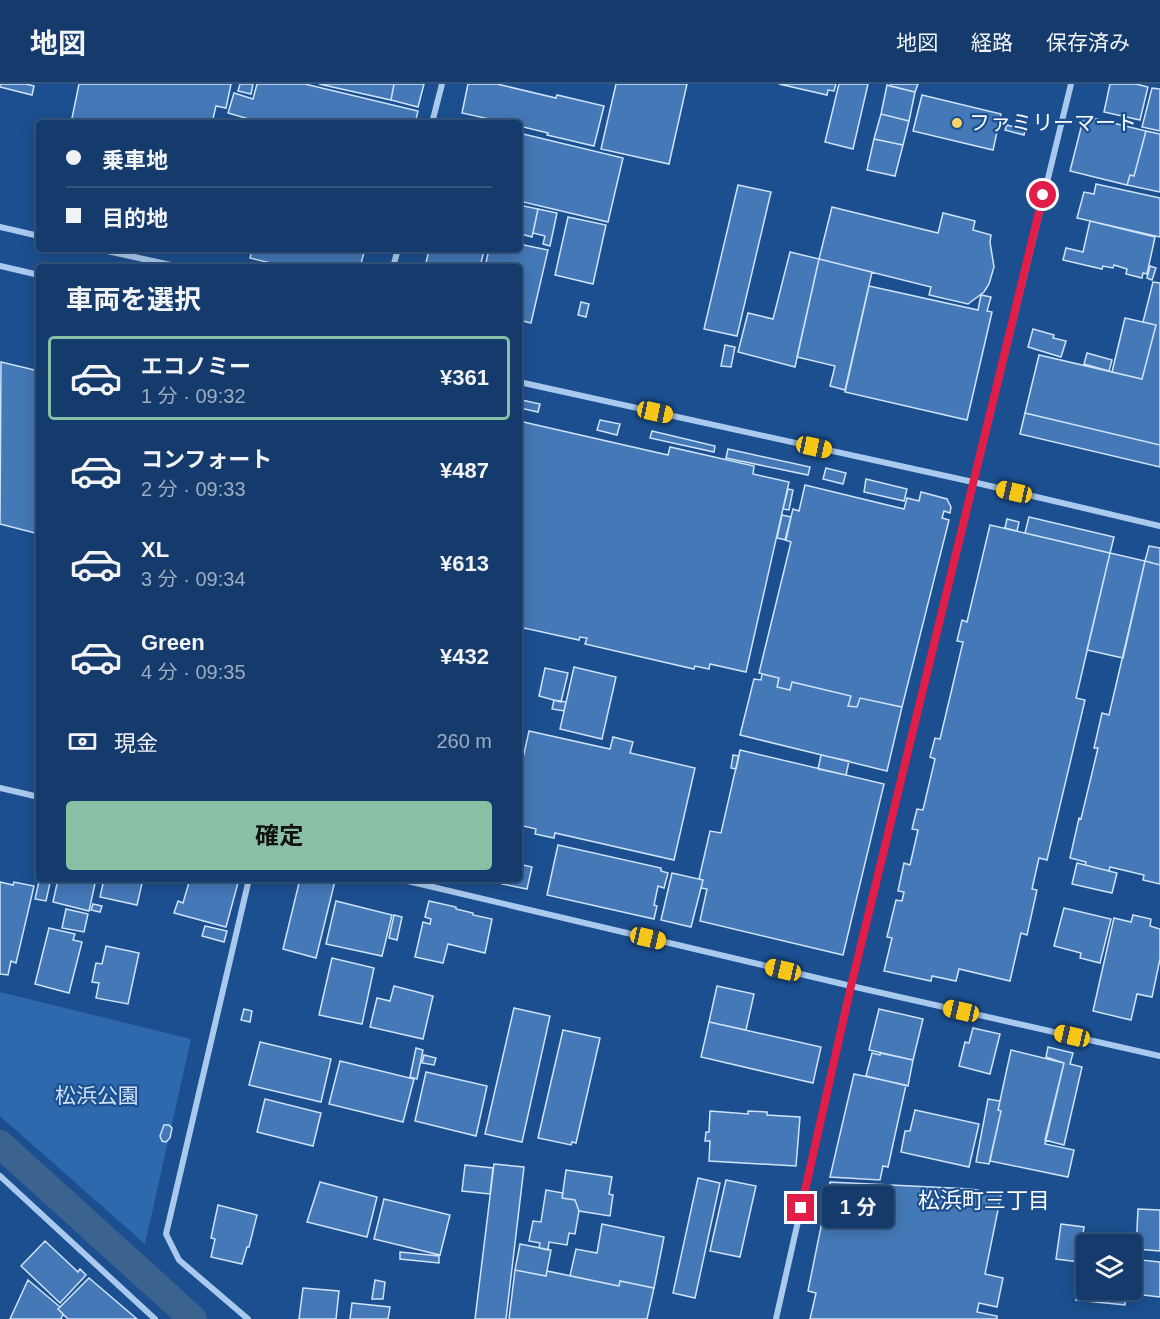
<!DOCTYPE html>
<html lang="ja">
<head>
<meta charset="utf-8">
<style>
	body { margin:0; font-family:Arial,"Noto Sans JP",sans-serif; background:#1d4271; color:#f1f3f6; height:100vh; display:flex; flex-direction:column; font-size:22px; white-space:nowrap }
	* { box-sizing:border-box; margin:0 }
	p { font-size:20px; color:#9dadc1 }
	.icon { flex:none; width:33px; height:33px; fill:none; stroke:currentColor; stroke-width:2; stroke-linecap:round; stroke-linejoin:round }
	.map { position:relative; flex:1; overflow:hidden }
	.side { position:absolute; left:36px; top:180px; width:486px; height:618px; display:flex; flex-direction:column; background:#143b6b; border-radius:6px; box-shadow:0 3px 15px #0003,0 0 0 2px #33557e }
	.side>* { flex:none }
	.top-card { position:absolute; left:36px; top:36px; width:486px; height:132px; border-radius:6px; box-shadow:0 3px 15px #0003,0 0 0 2px #33557e; display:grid; align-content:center; height:132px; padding:0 30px; background:#143b6b }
	.tools { position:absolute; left:1076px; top:1150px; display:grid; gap:12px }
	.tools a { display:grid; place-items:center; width:66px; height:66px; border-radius:6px; background:#143b6b; box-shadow:0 3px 15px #0003,0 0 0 2px #33557e; font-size:30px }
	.end { position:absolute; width:27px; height:27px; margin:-14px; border:8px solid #e11d48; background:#fff; box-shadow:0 0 0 3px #fff }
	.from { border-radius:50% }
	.bubble { position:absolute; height:42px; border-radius:6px; background:#143b6b; box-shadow:0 3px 15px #0003,0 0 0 2px #33557e; font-size:20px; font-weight:700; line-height:42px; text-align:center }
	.car { position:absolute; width:18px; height:36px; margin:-18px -9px; border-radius:8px; box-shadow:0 0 4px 2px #0007; background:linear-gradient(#f5c518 24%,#345 0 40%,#f5c518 0 76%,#345 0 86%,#f5c518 0) }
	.top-card b { display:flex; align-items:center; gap:21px; height:57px; font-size:22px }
	.top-card b+b { border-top:2px solid #33557e }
	.top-card i { width:15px; height:15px; background:#f1f3f6 }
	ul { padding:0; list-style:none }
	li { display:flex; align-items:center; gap:18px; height:84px; margin:0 12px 9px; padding:0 18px; border:3px solid transparent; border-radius:6px }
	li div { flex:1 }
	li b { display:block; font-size:22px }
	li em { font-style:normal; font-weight:700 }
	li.on { border-color:#8abfa5 }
	li>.icon { width:54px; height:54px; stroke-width:1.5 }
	h2 { padding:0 30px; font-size:27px; line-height:72px }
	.pay { display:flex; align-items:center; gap:15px; height:66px; padding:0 30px; font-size:22px }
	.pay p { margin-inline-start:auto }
	.cta { display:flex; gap:12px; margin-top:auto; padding:12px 30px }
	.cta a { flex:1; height:69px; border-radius:6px; background:#8abfa5; color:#111; font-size:24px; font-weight:700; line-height:69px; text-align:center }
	header { display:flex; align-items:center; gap:36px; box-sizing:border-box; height:84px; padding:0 30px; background:#143b6b; border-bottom:2px solid #33557e }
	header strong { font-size:28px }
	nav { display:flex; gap:33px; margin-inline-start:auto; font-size:21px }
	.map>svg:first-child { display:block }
	.green { fill:#2e69ad }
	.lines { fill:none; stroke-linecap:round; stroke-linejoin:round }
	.canal { stroke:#3c6290; stroke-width:28 }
	.building { fill:#4478b7; stroke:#cfe3fa; stroke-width:1.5 }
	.street { stroke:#a9c9ee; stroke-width:6 }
	.route { stroke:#e11d48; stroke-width:8 }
	.poi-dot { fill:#ffd166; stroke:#1b4f8f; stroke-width:2 }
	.labels { text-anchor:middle; stroke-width:4.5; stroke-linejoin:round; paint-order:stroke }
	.poi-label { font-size:21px; fill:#fff; stroke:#1b4f8f; text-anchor:start }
	.park-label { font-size:21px; fill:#cfe3fa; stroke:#1b4f8f }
	.neighbourhood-label { font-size:22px; fill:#fff; stroke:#1b4f8f }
</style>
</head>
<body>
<header>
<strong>地図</strong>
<nav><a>地図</a><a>経路</a><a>保存済み</a></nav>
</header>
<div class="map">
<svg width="1160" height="1235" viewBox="0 0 1160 1235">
	<rect width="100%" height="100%" fill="#1b4f8f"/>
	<path class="green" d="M0 908 191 955 145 1160 0 1032Z"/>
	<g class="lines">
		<path class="canal" d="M0 1060 193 1235"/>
	</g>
	<path class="building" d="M0 0H26L34 2 32 11 0 3Z
		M79 0H231L226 24 216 22 212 39H71Z
		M240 0H253L251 10 238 7Z
		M257 0H305L418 27 415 39H248L249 35 228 29 234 9 253 15Z
		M319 0H394L391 16Z
		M394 0H424L418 23 391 16Z
		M468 0H497L556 14 557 11 604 22 594 62 547 51 548 49 519 42V39H507L462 29Z
		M616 0H687L669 80 601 65Z
		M779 0H836L834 7 828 6 827 11Z
		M839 0H868L853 65 825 58Z
		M891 0H918L915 8 890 2Z
		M1110 0H1136L1148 3 1140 36 1104 28Z
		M887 1 915 8 909 37 881 30Z
		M1152 4 1160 5V47L1142 43Z
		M922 11 1001 30 993 66 913 47Z
		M881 30 909 37 903 61 874 55Z
		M1084 32 1146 47 1134 92 1130 91 1127 101 1070 87Z
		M1007 41 1025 46 1024 51 1005 46Z
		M1146 47 1160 50V108L1127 101 1130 91 1134 92Z
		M519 49 623 74 608 138 519 117Z
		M874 55 903 61 895 92 867 86Z
		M1096 100 1160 114V153L1077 134 1084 108 1094 110Z
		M738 101 771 108 737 252 704 245Z
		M519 121 538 125 532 153 521 150 520 156Z
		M832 123 938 149 943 129 975 137 973 146 991 151 990 158 994 183 989 200 984 208 968 220 929 211 931 203 819 175Z
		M538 125 557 129 550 162 543 160 545 152 533 149Z
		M568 133 606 141 593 200 555 191Z
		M1090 137 1155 153 1147 190 1143 189 1142 194 1126 190 1127 185 1114 181 1113 184 1103 182 1102 185 1063 176 1066 164 1083 168Z
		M519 160 548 166 531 239 519 236V183H485L489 165H519Z
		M252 165H365L360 183H287L250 174Z
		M429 165H474L484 167 480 183H431V180L426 179Z
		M790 168 819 175 795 283 738 268 748 229 773 235Z
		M819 175 872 188 845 306 830 302 835 282 797 273Z
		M1150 182 1156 184 1152 196 1147 194Z
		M1153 198 1160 199V361L1025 329 1039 271 1142 295 1156 241 1143 238Z
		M869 202 978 226 981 211 991 213 987 227 992 228 967 336 845 308Z
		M581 218 589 220 586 233 578 231Z
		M1125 234 1156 241 1142 295 1112 288Z
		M1033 245 1054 251 1053 254 1066 257 1061 273 1028 263Z
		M725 261 735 263 731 283 721 282Z
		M1087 269 1112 276 1109 287 1084 280Z
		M1 278 39 287V450L0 440Z
		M522 316 540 320 538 328 520 324Z
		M1025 329 1160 361V383L1020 350Z
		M600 336 620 340 617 351 597 346Z
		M519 337 668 371 670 363 754 382 753 390 789 398 746 588 710 580 709 585 695 582 694 585 585 560 587 554 580 553 579 556 519 543Z
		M652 347 715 362 714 368 650 354Z
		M728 365 810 383 808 391 726 374Z
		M826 384 846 389 843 400 823 395Z
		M866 395 907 405 904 417 864 408Z
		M805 401 904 425 907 414 919 417 921 408 947 415 951 423 950 429 944 427 942 434 949 436 902 623 860 614 857 623 848 622 851 612 792 598 790 606 777 603 779 594 759 589 791 458 785 456 793 425 799 427Z
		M788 405 793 406 789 426 783 425Z
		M782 431 791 433 786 456 777 454Z
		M1029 433 1114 453 1110 469 1025 449Z
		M1007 435 1019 438 1017 447 1005 444Z
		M990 441 1110 469 1076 614 1085 616 1047 776 1039 774 1032 805 1037 806 1027 851 1021 849 1010 897 959 885 956 897 932 892 931 897 884 887 892 854 887 853 896 816 902 817 904 808 898 807 904 779 910 781 918 746 912 745 917 725 923 726 935 675 930 673 935 654 940 655 963 558 957 557 962 536 967 538Z
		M1149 462 1160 464V481L1145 477Z
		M1110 469 1145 477 1123 574 1087 566Z
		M1145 477 1160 481V800L1143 796 1144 791 1110 783 1109 787 1085 781 1086 778 1070 774 1079 734 1081 735 1098 664H1094L1102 629 1109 631Z
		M574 583 616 593 602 655 560 645Z
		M545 584 568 589 561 618 539 612Z
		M762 590 779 594 777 603 790 606 792 598 851 612 848 622 857 623 860 614 902 623 887 687 740 651 754 595 761 596Z
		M554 616 566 618 564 627 552 625Z
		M529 647 610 665 613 653 633 658 630 669 695 684 674 776 555 749 554 754 535 750 536 745 519 741V692Z
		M740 666 884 700 843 871 700 837 707 805 701 804 703 796 699 795 710 747 721 749Z
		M733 671 739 672 736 685 731 684Z
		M821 671 849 677 846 691 818 685Z
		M558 761 661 784V787L668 789 664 804 658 802 654 821 657 822 654 835 547 811Z
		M1077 779 1117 789 1112 809 1072 800Z
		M519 780 532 783 527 805 502 800 503 795H519Z
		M672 789 703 796 691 843 661 836Z
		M58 795H96L89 827 53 818Z
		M104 795H143L137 821 100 813Z
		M190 795H239L226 843 174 829 178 817 183 819Z
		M300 795 335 797 316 874 283 865Z
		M39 797 50 799 46 817 35 815Z
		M0 798 13 801 14 798 34 802 16 879 11 877 8 891 0 890Z
		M336 817 392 831 382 872 326 860Z
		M429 817 456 823V825L473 829V831L492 835 485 869 448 860 443 879 415 873 423 838 430 840 431 835 425 833Z
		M93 820 102 822 100 828 91 826Z
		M1064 824 1111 835 1100 879 1080 874 1081 869 1054 862Z
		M66 825 88 830 84 848 62 844Z
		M394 831 402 833 397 856 389 854Z
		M1133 831 1151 835 1150 842 1160 845V875L1152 913 1137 910 1131 936 1093 927 1114 834 1131 838Z
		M205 842 227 847 224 858 202 852Z
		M49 844 75 850 73 856 82 858 69 909 35 900Z
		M106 862 139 869 128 920 96 914 99 899 92 898 96 879 102 880Z
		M332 874 374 884 362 940 319 931Z
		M394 902 433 912 423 955 370 943 377 914 390 917Z
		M717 902 754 910 746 946 709 938Z
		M514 924 550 932 522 1058 485 1050Z
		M244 925 252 927 250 938 241 936Z
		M879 925 923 935 913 976 869 966Z
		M709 938 821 963 813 999 701 973Z
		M973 944 1000 950 990 990 959 982 965 958 969 959Z
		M563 946 600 954 576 1059 572 1058 571 1061 538 1054Z
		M260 958 331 975 321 1018 249 1001Z
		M1048 963 1073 969 1070 980 1082 983 1064 1061 1045 1056 1064 979 1046 973Z
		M416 964 423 966 417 995 410 993Z
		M1011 966 1064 979 1045 1060 1074 1066 1068 1093 990 1077 1001 1027 998 1026Z
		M872 969 880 971V969L913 976 908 1002 866 992Z
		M424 971 436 974 434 981 422 979Z
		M340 977 414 995 403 1038 329 1020Z
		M426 988 487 1002 476 1052 415 1037Z
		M854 990 906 1001 888 1083 883 1082 880 1096 830 1093Z
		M265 1015 321 1029 313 1062 257 1048Z
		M988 1015 1000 1017 998 1026 1001 1027 989 1080 976 1078Z
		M915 1026 979 1040 969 1083 901 1068 905 1047H910Z
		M710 1027 748 1030V1027L767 1028V1031L800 1033 796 1082 709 1077 710 1057H705L706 1048H709Z
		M164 1041H169L172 1044 170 1054 166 1058 162 1057 160 1052Z
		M494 1080 524 1083 506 1235H475Z
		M465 1081 493 1084 490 1110 462 1107Z
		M566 1086 612 1093 609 1110 613 1111 610 1132 579 1127 575 1116 562 1114Z
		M698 1094 720 1099 695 1214 673 1209Z
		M726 1096 756 1102 740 1173 710 1167Z
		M320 1098 377 1113 367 1153 307 1138Z
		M830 1098 972 1105 1001 1111 985 1190 1003 1194 997 1223 979 1219 977 1228 997 1232V1235H810L816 1209 808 1207Z
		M546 1106 563 1109 562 1114 575 1116 579 1127 575 1150 569 1149 567 1161 549 1158 548 1166 539 1164 540 1159 529 1157 533 1137 541 1138Z
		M384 1115 450 1131 440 1171 374 1155Z
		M218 1121 257 1131 249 1163H247L242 1180 211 1173 215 1155 211 1154Z
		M1138 1125 1160 1126V1167L1136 1165Z
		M602 1140 664 1153 654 1204 620 1197 619 1202 570 1192 576 1165 597 1169Z
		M1061 1140 1084 1143 1079 1178 1056 1175Z
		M45 1157 78 1188 80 1185 86 1191 60 1219 21 1182Z
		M520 1160 551 1166 546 1192 515 1186Z
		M400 1168 439 1172V1179L400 1175Z
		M1080 1174 1086 1175V1206H1131V1175L1160 1178V1213L1126 1209 1125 1221 1076 1216Z
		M515 1186 546 1192 547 1187 619 1202 620 1197 654 1204 647 1235H509Z
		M89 1194 137 1235H68L58 1225Z
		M28 1196 60 1223 58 1225 63 1230 61 1235H10Z
		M375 1196 385 1198 383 1215H372Z
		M303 1204 339 1207 336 1235H299Z
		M352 1219 390 1223 388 1235H350Z"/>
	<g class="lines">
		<path class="street" d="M432 39 442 0
			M0 143 39 152
			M98 165 180 183
			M0 182 39 191
			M393 183 398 165
			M519 298 973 398 1160 442
			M0 704 39 713
			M399 795 851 902 1160 972
			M0 1092 155 1235
			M248 1235 179 1176 166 1150 249 795
			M776 1235 851 902 1071 0"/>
	</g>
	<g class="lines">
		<path class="route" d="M801 1124 851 902 1043 111"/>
	</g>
	<circle class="poi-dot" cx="957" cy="39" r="6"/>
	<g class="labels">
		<g class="poi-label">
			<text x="969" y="46">ファミリーマート</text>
		</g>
		<g class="park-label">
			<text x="97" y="1019">松浜公園</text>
		</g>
		<g class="neighbourhood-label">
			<text x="984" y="1124">松浜町三丁目</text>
		</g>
	</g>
</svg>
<div class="tools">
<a><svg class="icon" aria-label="layers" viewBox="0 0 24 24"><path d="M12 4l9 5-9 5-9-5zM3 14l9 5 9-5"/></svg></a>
</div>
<i class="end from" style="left:1043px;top:111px"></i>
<i class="end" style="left:801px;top:1124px"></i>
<div class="bubble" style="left:822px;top:1102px;width:72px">1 分</div>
<i class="car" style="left:655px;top:328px;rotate:102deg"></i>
<i class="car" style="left:814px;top:363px;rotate:102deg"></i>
<i class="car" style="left:1014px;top:408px;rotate:283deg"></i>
<i class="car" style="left:648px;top:854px;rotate:103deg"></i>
<i class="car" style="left:783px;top:886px;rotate:283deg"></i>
<i class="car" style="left:961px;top:927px;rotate:283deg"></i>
<i class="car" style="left:1072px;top:952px;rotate:283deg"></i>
<div class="top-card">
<b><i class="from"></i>乗車地</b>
<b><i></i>目的地</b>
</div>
<section class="side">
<h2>車両を選択</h2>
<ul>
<li class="on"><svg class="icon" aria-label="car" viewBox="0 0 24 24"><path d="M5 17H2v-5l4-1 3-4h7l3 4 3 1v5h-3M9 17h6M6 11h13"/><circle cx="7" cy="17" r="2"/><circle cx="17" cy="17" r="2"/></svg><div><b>エコノミー</b><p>1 分 · 09:32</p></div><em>¥361</em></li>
<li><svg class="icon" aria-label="car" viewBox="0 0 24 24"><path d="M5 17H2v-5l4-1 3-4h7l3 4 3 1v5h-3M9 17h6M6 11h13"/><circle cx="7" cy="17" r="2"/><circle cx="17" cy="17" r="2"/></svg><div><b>コンフォート</b><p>2 分 · 09:33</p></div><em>¥487</em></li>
<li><svg class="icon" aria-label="car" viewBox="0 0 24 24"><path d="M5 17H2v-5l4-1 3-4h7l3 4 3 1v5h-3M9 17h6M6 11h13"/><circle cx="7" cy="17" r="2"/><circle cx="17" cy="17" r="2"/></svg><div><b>XL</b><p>3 分 · 09:34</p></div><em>¥613</em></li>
<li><svg class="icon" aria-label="car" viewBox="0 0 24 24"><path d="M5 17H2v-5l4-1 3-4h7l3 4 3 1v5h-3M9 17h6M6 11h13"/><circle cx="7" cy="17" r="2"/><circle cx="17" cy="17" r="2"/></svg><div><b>Green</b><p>4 分 · 09:35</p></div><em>¥432</em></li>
</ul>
<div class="pay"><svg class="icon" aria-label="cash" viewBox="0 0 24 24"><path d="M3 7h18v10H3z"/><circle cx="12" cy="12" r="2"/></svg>現金<p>260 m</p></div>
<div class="cta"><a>確定</a></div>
</section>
</div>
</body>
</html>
